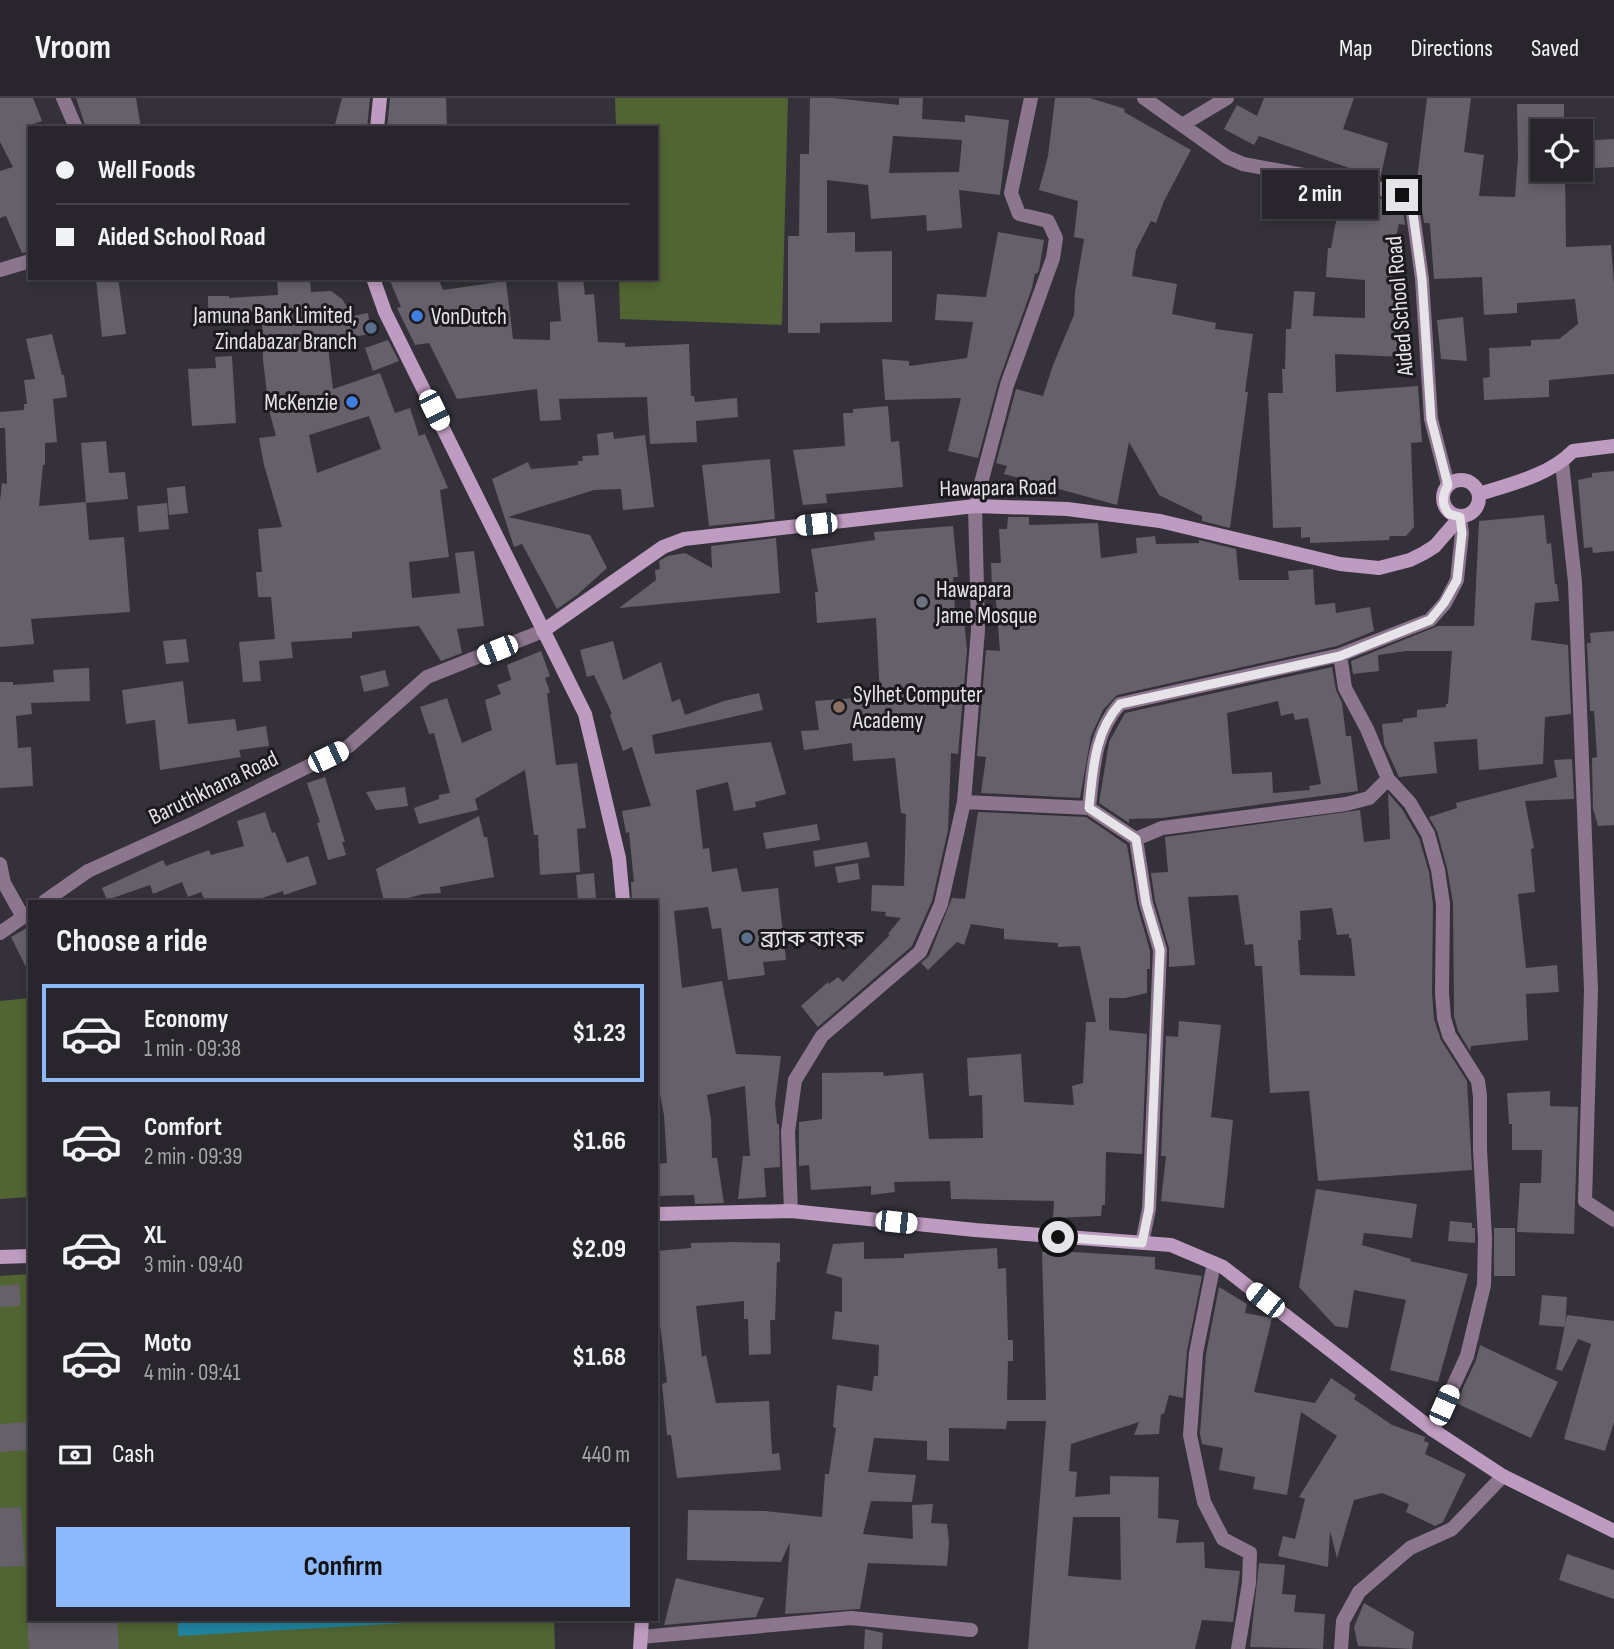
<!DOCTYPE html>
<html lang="en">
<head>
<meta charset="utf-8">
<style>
	body { margin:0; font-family:"Sofia Sans Condensed","Noto Sans Bengali",sans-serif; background:#343138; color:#f1f3f6; height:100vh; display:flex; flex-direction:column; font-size:26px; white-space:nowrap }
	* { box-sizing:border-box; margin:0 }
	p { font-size:23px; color:#a5a5a9 }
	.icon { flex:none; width:38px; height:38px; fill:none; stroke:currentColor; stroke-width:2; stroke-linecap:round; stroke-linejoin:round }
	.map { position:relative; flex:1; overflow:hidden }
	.panel { position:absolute; left:28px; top:802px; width:630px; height:721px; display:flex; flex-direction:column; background:#28252c; border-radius:0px; box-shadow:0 4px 10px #0003,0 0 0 2px #444248 }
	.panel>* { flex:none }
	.top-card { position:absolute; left:28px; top:28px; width:630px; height:154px; border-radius:0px; box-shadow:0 4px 10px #0003,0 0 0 2px #444248; display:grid; align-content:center; height:154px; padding:0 28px; background:#28252c }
	.controls { position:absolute; left:1530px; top:21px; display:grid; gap:14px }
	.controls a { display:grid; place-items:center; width:63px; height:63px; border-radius:0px; background:#28252c; box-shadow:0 4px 10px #0003,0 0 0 2px #444248; font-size:35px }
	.end { position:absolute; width:32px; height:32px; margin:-16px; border:9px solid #e6e3e9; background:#111; box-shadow:0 0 0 4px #111 }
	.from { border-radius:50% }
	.bubble { position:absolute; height:49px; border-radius:0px; background:#28252c; box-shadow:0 4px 10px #0003,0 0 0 2px #444248; font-size:23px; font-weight:700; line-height:49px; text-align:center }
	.car { position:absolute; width:21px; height:42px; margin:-21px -10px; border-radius:9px; box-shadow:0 0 5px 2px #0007; background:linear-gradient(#fff 24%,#345 0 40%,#fff 0 76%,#345 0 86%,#fff 0) }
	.top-card b { display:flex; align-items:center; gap:24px; height:66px; font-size:26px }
	.top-card b+b { border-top:2px solid #444248 }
	.top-card i { width:18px; height:18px; background:#f1f3f6 }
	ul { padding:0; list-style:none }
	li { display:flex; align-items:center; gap:21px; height:98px; margin:0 14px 10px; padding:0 14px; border:4px solid transparent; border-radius:0px }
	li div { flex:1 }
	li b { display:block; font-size:26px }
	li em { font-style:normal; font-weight:700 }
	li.selected { border-color:#8bb9fc }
	li>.icon { width:63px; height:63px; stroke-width:1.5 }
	h2 { padding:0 28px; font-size:32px; line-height:84px }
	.pay { display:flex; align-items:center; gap:18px; height:77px; padding:0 28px; font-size:26px }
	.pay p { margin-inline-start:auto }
	.cta { display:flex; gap:14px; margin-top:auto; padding:14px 28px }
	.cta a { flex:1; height:80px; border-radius:0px; background:#8bb9fc; color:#111; font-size:28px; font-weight:700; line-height:80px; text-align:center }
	header { display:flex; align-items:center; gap:42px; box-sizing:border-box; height:98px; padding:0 35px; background:#28252c; border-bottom:2px solid #444248 }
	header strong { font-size:33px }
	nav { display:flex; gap:38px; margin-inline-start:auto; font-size:24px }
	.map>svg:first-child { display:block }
	.green { fill:#506532 }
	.water { fill:#2085a2 }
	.building { fill:#65606a; fill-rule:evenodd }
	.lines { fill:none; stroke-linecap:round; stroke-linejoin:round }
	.street { stroke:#8c768d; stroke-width:14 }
	.secondary { stroke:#be9bc0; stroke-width:14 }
	.route { stroke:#e6e3e9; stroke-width:9 }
	.shop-dot { fill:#3f7fe0; stroke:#1c1a1e; stroke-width:2.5 }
	.service-dot { fill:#5c6f8a; stroke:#1c1a1e; stroke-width:2.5 }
	.worship-dot { fill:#6b7280; stroke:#1c1a1e; stroke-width:2.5 }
	.education-dot { fill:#8d6e63; stroke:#1c1a1e; stroke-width:2.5 }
	.labels { text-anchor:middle; stroke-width:6; stroke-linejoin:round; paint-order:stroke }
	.street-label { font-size:23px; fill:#e6e3e9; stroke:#1c1a1e }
	.poi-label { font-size:23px; fill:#e6e3e9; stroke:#1c1a1e; text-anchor:start }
</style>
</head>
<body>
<header>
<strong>Vroom</strong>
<nav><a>Map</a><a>Directions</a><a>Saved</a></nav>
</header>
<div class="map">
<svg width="1614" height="1551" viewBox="0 0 1614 1551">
	<rect width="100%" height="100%" fill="#35313a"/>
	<path class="green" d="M615 0H788L782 227 620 221 619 180H656V30H616Z
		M30 900V1099L0 1101V903Z
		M30 1176V1521H554L555 1551H0V1178Z"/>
	<path class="water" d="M178 1521H475L178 1538Z"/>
	<path class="building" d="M0 0H33L42 23 33 26 34 30H30V154L22 155 6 118 0 120V73L13 69 0 44Z
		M76 0H136L141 30H86Z
		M342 0H370L367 30H334Z
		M390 0H446L447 30H387Z
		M810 0H833L899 7V0H923L922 21 965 24V17L1009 22 1000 97 959 92 962 130 927 133 926 117 871 121 868 87 827 82V135L855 134V154L892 153V224L820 225V235H788V138H799L800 56H809ZM893 38 962 42 959 74 889 75Z
		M1055 0H1090L1125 11 1124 14 1191 52 1164 103 1156 125 1151 123 1136 152 1132 178 1177 186 1172 216 1216 225 1215 231 1253 236 1245 294H1248L1230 430 1202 423V418L1159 397 1129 344 1117 407 1004 376 1007 368 996 365 1016 291 1043 298 1053 267 1074 217 1075 194 1084 141 1074 139 1078 103 1039 92 1048 58Z
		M1264 0H1354L1343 31 1388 45 1380 81 1259 38 1254 47 1224 31 1237 7 1257 18Z
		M1427 0H1471L1464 54 1484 57 1479 98 1515 99 1518 59 1517 6H1564V33H1542V72H1565L1566 149 1611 147 1614 186V276L1549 282V299L1484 302 1483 280 1490 279 1489 250 1531 248V242L1559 241 1578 226 1575 201 1517 205V215L1484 217 1482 179 1434 181 1430 127 1429 125H1424L1421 106 1415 97Z
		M1614 41V69L1595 70 1594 42Z
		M1269 81 1329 91 1373 103 1374 100 1383 101 1403 112 1405 127 1399 126 1395 143 1391 201H1408L1405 259 1335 256 1336 294 1418 288 1422 344 1411 345 1414 429 1406 438H1390L1389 442 1310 445V439L1301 440V429L1273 430 1268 295H1283L1282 271H1285L1286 231H1291L1294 193 1315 194 1313 218 1365 220V182L1326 179 1328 150H1331L1337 118 1266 95Z
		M998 134 1044 142 1039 172 1037 176 1035 175 1032 190 998 285 978 360 948 353 961 300 885 302 882 261 909 263V268L967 260 973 224 935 222 937 196 986 199Z
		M96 180H118L126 236 102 239Z
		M277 180H310L311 194 331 193 342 201 353 218 368 215 371 236 331 242 332 248 328 249 333 291 380 275 395 315 410 310 419 338 425 336 448 390 440 392 449 459 409 464 412 500 460 495 455 455 474 453 484 528 457 531 462 555 441 563 419 528 352 534V540L291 544 293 560 259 563 261 583 243 584 239 544 275 541 271 499H258L256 474H262L258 431 282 429 264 367 259 340 276 338 269 312 263 262 262 223H259V214L208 215V198H229V200L278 197ZM369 318 381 351 317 375 309 337Z
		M389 180H438L443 192 506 183 513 241 550 242V224L561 223 557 180H583L585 197 594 196 598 244 625 245V249L689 246 691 298H694L695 304 737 300 738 319 696 323 697 344 650 346 647 299 559 301 561 322 540 323 537 291 457 301 429 245 415 247 397 210 401 209Z
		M1463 219 1467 263 1441 261 1437 222Z
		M52 236 62 277H64L67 299 53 301 57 344 45 345V367H43L39 408 86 404 89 442 124 439 130 514 31 521 34 546 0 549V403L2 385 7 386 5 330H0V314L24 312V306H27L24 282 35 281 26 241Z
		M388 242 399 263 373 273 365 250Z
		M232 258 236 325 192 328 188 271 216 270 215 259Z
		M888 308 891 344 899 343 903 389 826 396 827 405 803 407 793 352 845 348 843 315H853V311Z
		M613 334 614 341 645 337 654 409 623 412 621 391 594 392 508 419 590 437 607 470 577 497 557 511 522 446 514 449 492 381 528 364 531 371 578 367V363H583L582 358 599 357 597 336Z
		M106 343 109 375 125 374 128 401 86 405 81 345Z
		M770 361 775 421 709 428 702 367Z
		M1614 373V453L1593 455 1592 449 1584 450 1578 382 1592 379V375Z
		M185 388 188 415 169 417 167 390Z
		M167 405 169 431 139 434 137 408Z
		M1544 417 1547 446 1551 445 1555 486H1557L1559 503 1535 505 1531 542 1568 547 1571 616 1545 619 1543 666 1479 672 1477 641 1434 644 1437 675 1399 679 1384 646 1382 626 1403 624V621L1417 619V612L1446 609V606H1448L1452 553H1407L1378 557 1379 573 1353 576 1351 563 1438 528H1474L1479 423Z
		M1008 419H1029V427L1098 425 1101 460 1137 455 1136 440 1155 438 1156 446 1199 445V442L1236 451 1239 482H1289L1288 473 1313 471 1315 507 1335 505 1336 515 1370 509 1374 533 1337 548 1117 597 1103 612 1091 638 1080 700 981 695 986 659 977 658 986 552 1000 553 995 491H992L991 465H1001L999 431H1007Z
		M953 428 958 479H953L955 512 963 511 967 552 958 656 951 655 948 732 932 803 912 848 818 929 801 908 828 884 829 886 838 879 843 884 890 837 888 836 901 820 885 818 886 814 871 813 872 787 904 788 906 716 901 715 895 660 853 663 852 645 804 652 801 633 819 632 815 603 880 598 876 520 817 525 815 494H818L811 451 875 442 874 434Z
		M776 440 780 495 619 510 656 482 655 472 660 471 659 463 668 458 685 455 712 470 711 448Z
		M1614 533V727L1598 728 1593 710 1592 660 1597 659 1594 613H1590L1587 545H1591L1590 535Z
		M186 541 189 564 166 566 163 543Z
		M613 543 623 582 661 564 672 604 680 601 685 617 724 603 759 595 763 612 652 637 655 656 771 644 786 696 755 704 756 709 734 713 728 684 696 692 703 751 709 750 712 774 737 770 742 794 778 790 786 862 763 864 765 877 728 882 721 830 712 831 708 809 674 813 682 890 722 883 736 956 781 958 775 1005 777 1026H779L780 1069 764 1070 766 1099 738 1101 743 1058H750L745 988 707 997 711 1022 712 1060H717L724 1105 695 1106 694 1097 656 1098V1066L667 1065 664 1017 656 977V803H632L631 784H634L629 734 626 735 622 713 651 708 632 649 623 653 610 617 612 616 594 577 587 579 580 552Z
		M541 553 550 578 545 580 550 594 547 596 556 667 577 665 586 730 577 731 580 774 540 777 538 737H534L525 672 475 701 478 712 419 726 414 710 439 701V697L450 695 434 635 429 636 420 609 447 600 462 645 492 632 485 602 501 596 497 587 511 582 507 567Z
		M1332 569 1336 592 1342 605 1346 638H1351L1358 693 1162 720 1129 721V725L1099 705 1109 644 1125 615ZM1278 603 1281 618 1293 615 1295 622 1308 620 1321 686 1309 688 1310 692 1273 695 1272 674 1232 676 1227 615Z
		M89 570 90 603 31 605 32 616 16 618 18 650 31 649 33 688 0 690V584H13V587L54 584 53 572Z
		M385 572 389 588 364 594 360 578Z
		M183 583 188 626 235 621 237 633 266 628 269 648 239 652 241 659 160 672 155 622 126 626 122 592Z
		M1572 661 1574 701 1525 703 1534 750 1531 751 1535 794 1518 796 1526 870 1557 867 1559 894 1526 896 1528 942 1471 948 1470 953 1458 933 1454 918 1453 805 1447 770 1437 733 1429 719 1457 710 1456 705 1557 679 1554 662Z
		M325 679 345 744H342L346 757 328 762 317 725 320 724 307 685Z
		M405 689 408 708 376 712 366 694Z
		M1388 695 1402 711 1419 740 1429 774 1433 807 1432 895 1434 921 1441 942 1467 983 1472 1072 1318 1083 1309 993 1270 995 1262 868H1255L1253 846 1245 847 1238 797 1188 799 1195 867 1169 869V850L1155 803 1151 775 1168 774 1165 739 1360 712 1364 744 1390 741ZM1332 810 1337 837 1349 836V840H1351L1355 878 1300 877 1298 842H1301L1300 813Z
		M265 714 272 735 275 734 287 765 308 758 317 786 284 797 283 793 253 803H205L201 794 188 799 182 784 153 796 150 787 107 802 102 790 163 762 166 768 209 752 211 757 244 748 237 723Z
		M978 714 1086 719 1127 747 1137 807 1150 853V871H1147V895L1125 900H1109V932L1147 936 1142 1056 1106 1054 1105 1107H1102L1101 1118 1053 1120 1054 1103 951 1101 950 1083 894 1084 895 1094 871 1097V1088L811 1092 809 1067 799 1068V1024L822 1021V975L883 974 884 978 923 975 929 1041 983 1040 982 997 969 998 967 960 1021 956 1024 1004 1074 1007 1072 988 1083 985 1086 924H1096L1080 848 1058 849V845L1004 841V831L971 826 964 847 957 844 928 872 921 865 929 858 952 800 965 801Z
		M479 718 484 739H487L494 779 440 789 441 795 423 796 398 803H384L376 771Z
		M817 726 820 742 766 751 763 735Z
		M867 744 870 759 815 769 813 753Z
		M858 765 860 781 838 785 835 769Z
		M594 775 596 802 578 803 576 777Z
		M30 828V877L11 839Z
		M1179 923 1221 927 1211 1019 1233 1022 1224 1110 1161 1103 1166 1058H1161L1166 938 1178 939Z
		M1550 993V1008L1578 1009 1574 1136 1517 1134 1520 1085H1541L1542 1052H1512V1026H1509L1507 995Z
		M1316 1091 1417 1106 1412 1140 1364 1135 1362 1147 1411 1161 1410 1163 1468 1176 1438 1284 1390 1272 1406 1202 1354 1192 1348 1230 1335 1228 1299 1189Z
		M1450 1123 1472 1125V1130H1475V1145L1448 1143Z
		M1494 1130H1515V1178H1494Z
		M733 1144 780 1145V1164H777L775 1222H770L771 1256 749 1257 748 1221H744V1203L696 1208 702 1259 706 1257 716 1305 769 1303 772 1356 779 1355 781 1372 677 1380 671 1337H667L662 1286 667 1284 656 1194V1153L691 1150V1145Z
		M864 1144V1161L904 1160V1156L997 1150 998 1171 1006 1170 1008 1242H1013V1263H1008L1007 1302H1046L1042 1154H1073L1155 1159V1171L1202 1178 1187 1253 1183 1300 1169 1297 1164 1316H1161L1159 1336 1134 1337 1139 1324 1071 1346 1069 1373 1077 1374 1075 1399 1110 1396V1378L1159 1379 1158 1420 1179 1422 1176 1445 1204 1444 1205 1470 1240 1473 1233 1524 1202 1522 1195 1551H1028L1046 1323H1007L1006 1331 949 1330V1363L927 1362V1343L874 1340 868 1374 916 1377 912 1404 871 1403 863 1436 913 1441 912 1407 933 1406 931 1425 947 1426 949 1445 947 1468 868 1465 860 1511 785 1516 790 1444 781 1464 687 1462 688 1412 765 1413 822 1419 825 1376H829L836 1330 833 1329 837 1287 872 1293 874 1278H878L879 1247 832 1241 835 1213 842 1214V1180L826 1175 833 1146ZM1073 1419H1120L1121 1482 1068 1478Z
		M19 1186 21 1208 0 1209V1188Z
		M1219 1189 1247 1206 1245 1215 1272 1220 1254 1294 1315 1305 1331 1280 1356 1297 1354 1301 1392 1327 1425 1339 1424 1343 1429 1345 1425 1356 1466 1376 1443 1424 1435 1428 1406 1414 1409 1406 1382 1395 1354 1402 1337 1460 1330 1433 1328 1469 1278 1458 1283 1438 1295 1441 1305 1401 1299 1399 1337 1338 1301 1314 1287 1397 1253 1391 1255 1379 1219 1372 1223 1350 1202 1346 1200 1336 1206 1256Z
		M1542 1197 1567 1199 1565 1229 1539 1227Z
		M1567 1217 1614 1223V1324L1605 1353 1564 1341 1591 1246 1578 1241 1562 1273 1556 1271Z
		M1480 1247 1558 1284 1531 1340 1456 1305 1476 1262Z
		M30 1324V1352L0 1354V1326Z
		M21 1409 25 1468 0 1469V1410Z
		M1567 1456 1614 1472V1501L1559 1482Z
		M1259 1465 1285 1467 1282 1496 1296 1497 1294 1514 1325 1516 1323 1551 1250 1549Z
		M676 1480 697 1485 764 1500 756 1519 664 1527Z
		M1364 1505 1414 1534 1412 1551 1358 1548 1354 1529Z
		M27 1521H117L119 1551H29Z
		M865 1531 883 1535 882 1551H864Z"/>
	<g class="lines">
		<path class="street" d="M63 0 76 30
			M1144 0 1227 59 1243 66 1386 92C1397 96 1405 98 1412 108L1422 181 1431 321 1448 387
			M1182 27 1227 0
			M0 172 30 163
			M1562 365 1575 484 1591 892 1585 1103 1614 1122
			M1340 557 1430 522 1445 505 1457 482 1462 435 1460 419
			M964 704 1089 710 1136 741 1146 805 1160 852 1149 1111 1142 1145
			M1089 710C1093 673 1094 634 1120 606L1340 557 1345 590 1367 631 1388 681 1410 705 1428 736 1438 772 1443 806 1442 895 1444 920 1449 937 1478 983 1480 998V1051L1485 1140 1484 1187 1467 1258 1433 1332
			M1136 741 1162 730 1346 706 1369 700 1388 681
			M0 766 4 785 23 819
			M45 803 88 773 196 724 349 648 427 579 543 533
			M0 835 29 815
			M791 1113 788 1034 795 982 822 938 920 854 941 806 964 704 978 532 975 408 1007 287 1053 160 1056 140 1048 123 1019 116 1011 95 1031 0
			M1214 1165 1196 1255 1190 1337 1204 1404 1223 1441 1250 1455 1249 1485 1238 1551
			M641 1539 851 1520 971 1532
			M1341 1551 1343 1523 1359 1494 1410 1450 1452 1431 1503 1378"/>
		<path class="secondary" d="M377 30 380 0
			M373 180 385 214 585 616 619 760 623 803
			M1443 400a18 18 0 1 1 36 0a18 18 0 1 1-36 0Z
			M1479 396C1511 386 1550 377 1573 353L1614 348
			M543 533 663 449 684 441 975 408 1067 411 1160 423 1340 466 1379 470 1410 462 1424 455 1435 448 1460 419
			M656 1116 791 1113 975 1132 1171 1147 1223 1169 1433 1332 1503 1378 1614 1433
			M0 1159 30 1158
			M640 1551 642 1521"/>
	</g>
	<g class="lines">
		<path class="route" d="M1058 1139 1142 1145 1149 1111 1160 852 1146 805 1136 741 1089 710C1093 673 1094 634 1120 606L1340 558 1430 522 1444 505 1457 482 1462 435 1460 419 1449 416C1441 406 1442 398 1448 387L1431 321 1422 181 1412 108 1402 97"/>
	</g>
	<g class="shop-dot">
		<circle cx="417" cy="218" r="7"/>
		<circle cx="352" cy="304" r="7"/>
	</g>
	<g class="service-dot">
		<circle cx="371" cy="230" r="7"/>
		<circle cx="747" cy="840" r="7"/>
	</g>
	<circle class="worship-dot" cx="922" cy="504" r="7"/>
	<circle class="education-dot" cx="839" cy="609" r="7"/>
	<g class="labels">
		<g class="street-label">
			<text transform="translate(1399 208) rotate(-95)" y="8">Aided School Road</text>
			<text transform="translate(998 389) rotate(-1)" y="8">Hawapara Road</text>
			<text transform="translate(213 689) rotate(-26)" y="8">Baruthkhana Road</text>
		</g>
		<g class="poi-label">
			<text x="357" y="225" text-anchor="end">Jamuna Bank Limited,<tspan x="357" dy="26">Zindabazar Branch</tspan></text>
			<text x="431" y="226">VonDutch</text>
			<text x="338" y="312" text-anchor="end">McKenzie</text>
			<text x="936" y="499">Hawapara<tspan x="936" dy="26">Jame Mosque</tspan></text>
			<text x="853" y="604">Sylhet Computer<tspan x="853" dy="26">Academy</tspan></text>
			<text x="761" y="848">ব্র্যাক ব্যাংক</text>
		</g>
	</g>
</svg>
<div class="controls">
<a><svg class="icon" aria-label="locate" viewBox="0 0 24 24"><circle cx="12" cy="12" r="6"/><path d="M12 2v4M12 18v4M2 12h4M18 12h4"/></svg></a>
</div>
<i class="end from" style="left:1058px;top:1139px"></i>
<i class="end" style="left:1402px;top:97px"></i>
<div class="bubble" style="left:1262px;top:72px;width:116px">2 min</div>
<i class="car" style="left:434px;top:312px;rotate:154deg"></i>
<i class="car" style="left:816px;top:426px;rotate:264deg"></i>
<i class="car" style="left:497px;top:552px;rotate:248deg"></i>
<i class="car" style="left:328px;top:659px;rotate:64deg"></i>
<i class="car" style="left:896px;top:1124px;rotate:96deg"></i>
<i class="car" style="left:1265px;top:1202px;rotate:308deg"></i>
<i class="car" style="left:1444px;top:1307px;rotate:24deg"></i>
<div class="top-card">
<b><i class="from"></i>Well Foods</b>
<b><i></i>Aided School Road</b>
</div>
<section class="panel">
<h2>Choose a ride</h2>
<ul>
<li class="selected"><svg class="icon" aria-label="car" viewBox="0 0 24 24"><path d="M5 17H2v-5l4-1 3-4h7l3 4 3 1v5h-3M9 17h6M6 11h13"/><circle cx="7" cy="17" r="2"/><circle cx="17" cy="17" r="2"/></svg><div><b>Economy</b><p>1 min · 09:38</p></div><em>$1.23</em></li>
<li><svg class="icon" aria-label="car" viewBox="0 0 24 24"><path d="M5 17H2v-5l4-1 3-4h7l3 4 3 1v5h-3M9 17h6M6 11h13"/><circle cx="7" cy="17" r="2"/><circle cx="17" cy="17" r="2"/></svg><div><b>Comfort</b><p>2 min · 09:39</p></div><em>$1.66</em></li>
<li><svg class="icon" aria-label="car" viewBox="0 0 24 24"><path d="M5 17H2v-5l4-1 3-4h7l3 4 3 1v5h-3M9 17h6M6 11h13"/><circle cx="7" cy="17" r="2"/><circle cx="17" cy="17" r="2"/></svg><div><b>XL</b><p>3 min · 09:40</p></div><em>$2.09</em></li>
<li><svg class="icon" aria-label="car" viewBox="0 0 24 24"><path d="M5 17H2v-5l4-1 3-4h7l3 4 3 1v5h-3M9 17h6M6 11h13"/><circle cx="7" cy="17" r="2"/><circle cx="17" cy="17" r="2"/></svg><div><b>Moto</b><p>4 min · 09:41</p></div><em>$1.68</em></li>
</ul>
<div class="pay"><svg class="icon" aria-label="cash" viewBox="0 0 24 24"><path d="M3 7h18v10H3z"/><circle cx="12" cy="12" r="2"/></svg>Cash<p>440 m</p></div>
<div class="cta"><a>Confirm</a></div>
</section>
</div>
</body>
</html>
